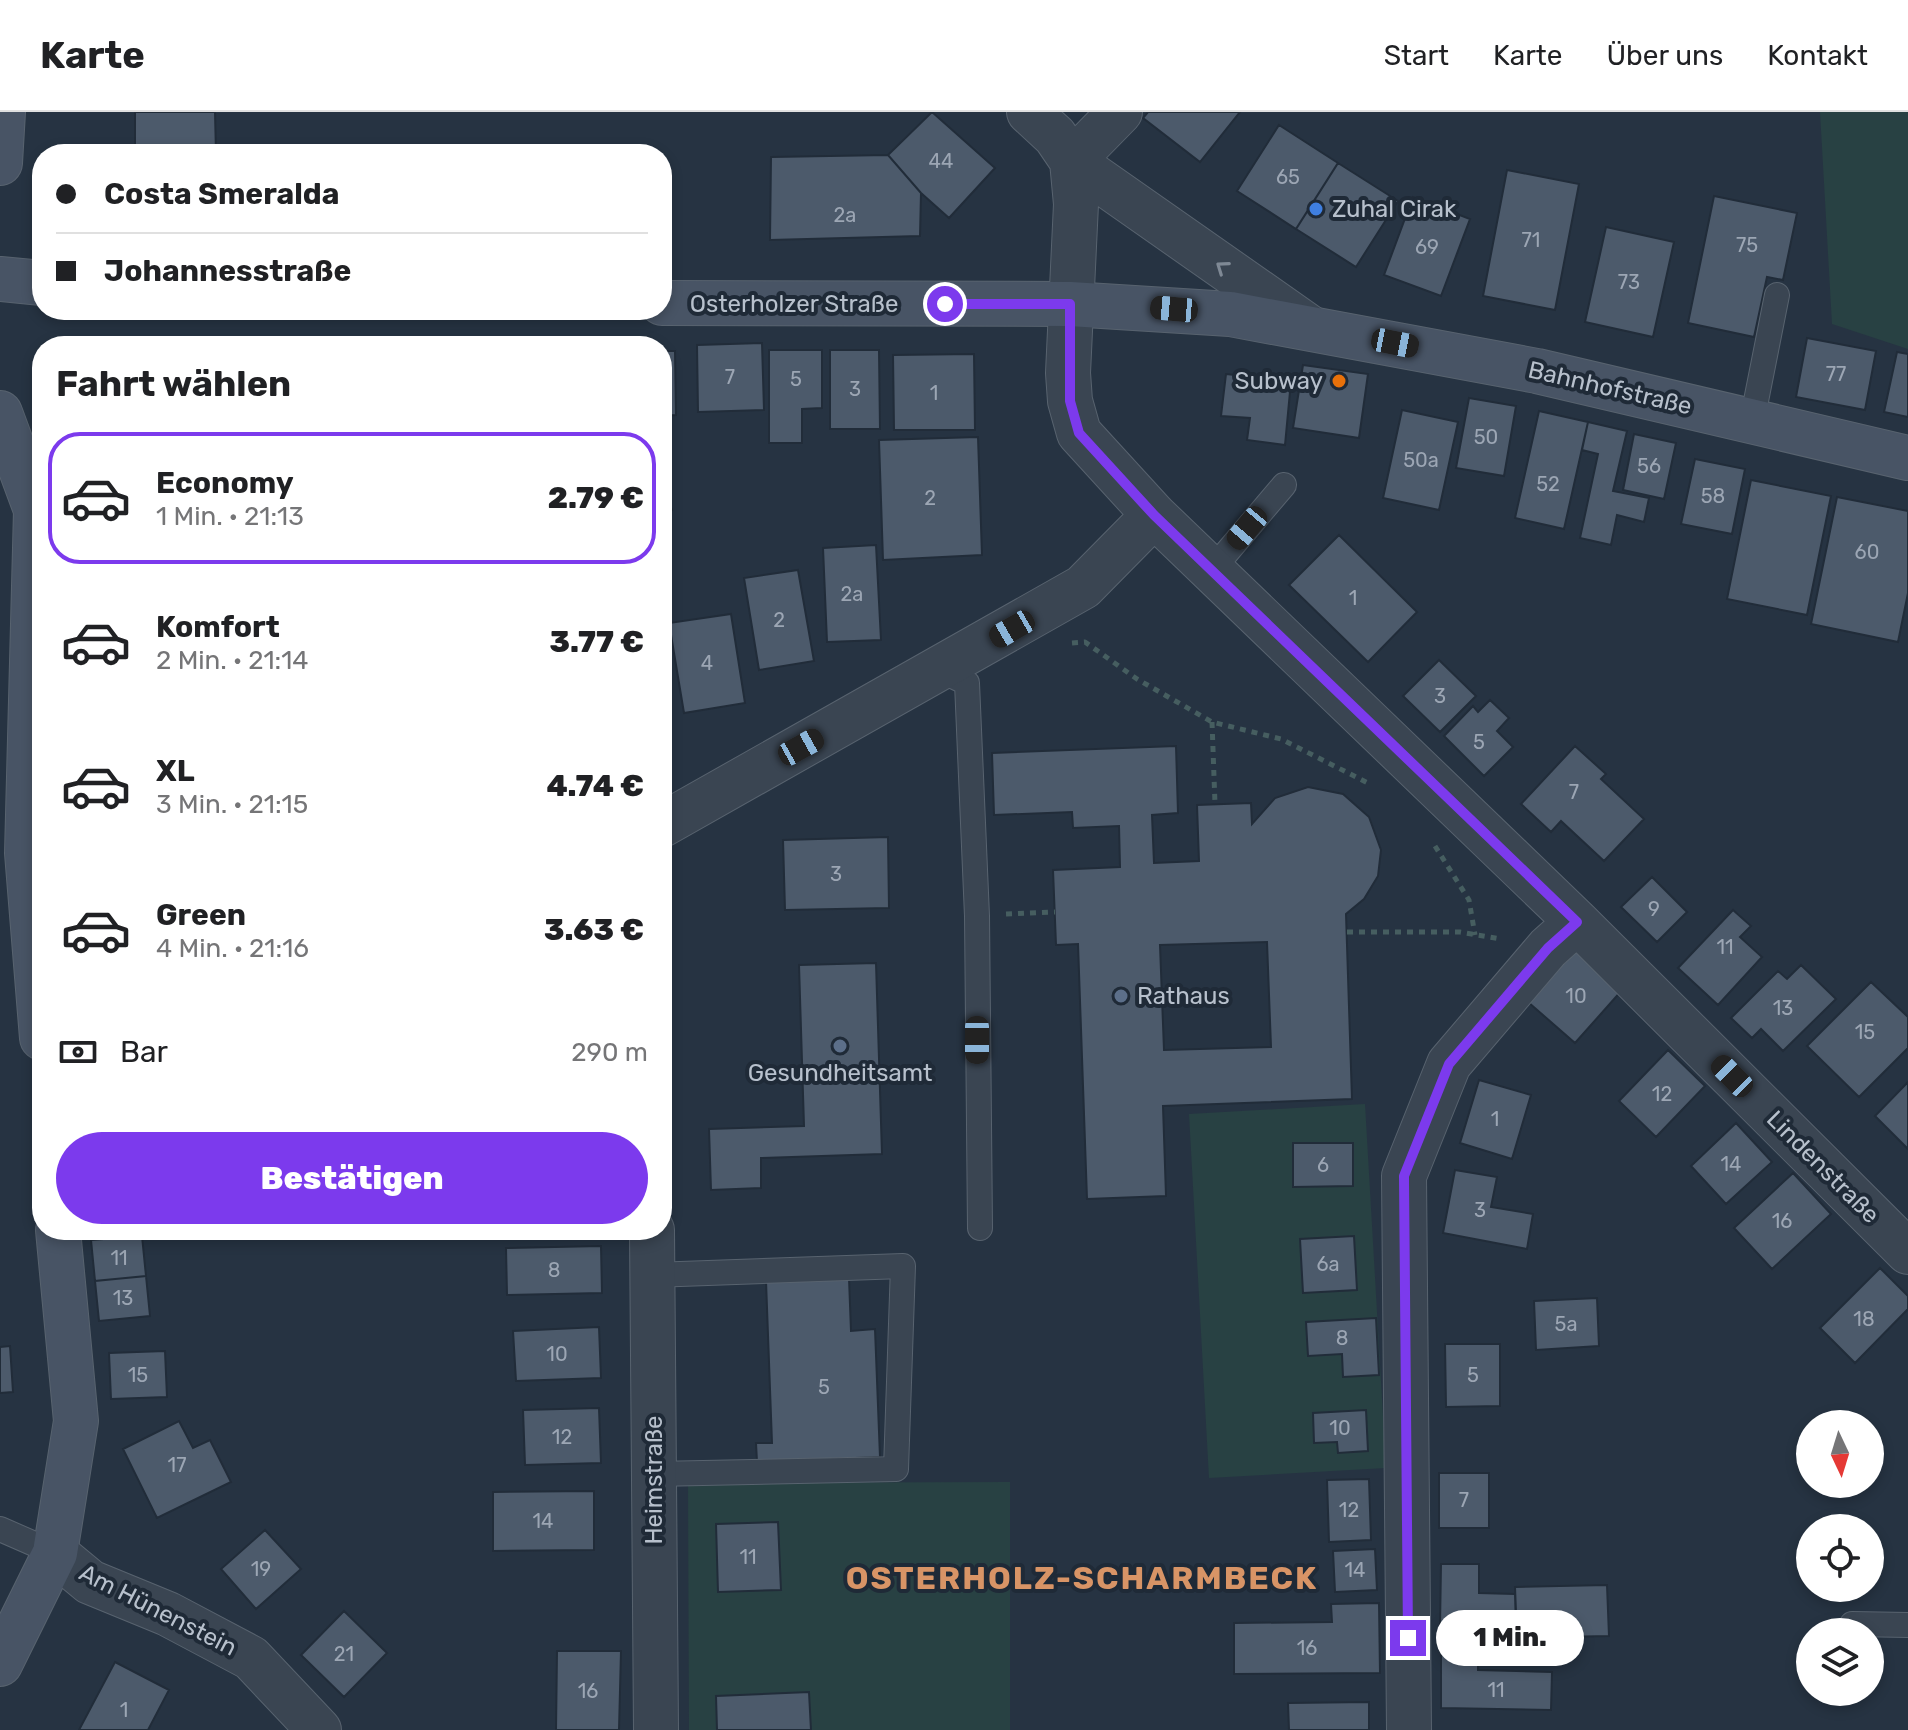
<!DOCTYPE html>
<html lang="de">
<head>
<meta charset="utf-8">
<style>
	body { margin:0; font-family:Rubik,sans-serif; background:#f6f6f6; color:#202124; height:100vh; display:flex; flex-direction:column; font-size:30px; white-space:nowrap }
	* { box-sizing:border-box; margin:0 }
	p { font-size:26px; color:#757577 }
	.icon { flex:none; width:44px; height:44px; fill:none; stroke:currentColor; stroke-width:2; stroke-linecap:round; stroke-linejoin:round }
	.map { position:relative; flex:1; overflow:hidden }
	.details { position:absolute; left:32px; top:224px; width:640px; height:904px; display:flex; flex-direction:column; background:#fff; border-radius:32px; box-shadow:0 4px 12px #0003 }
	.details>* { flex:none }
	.banner { position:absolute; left:32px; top:32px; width:640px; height:176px; border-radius:32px; box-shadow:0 4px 12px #0003; display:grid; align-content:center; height:176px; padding:0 24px; background:#fff }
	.needle { width:52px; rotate:176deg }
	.buttons { position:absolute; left:1796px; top:1298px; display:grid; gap:16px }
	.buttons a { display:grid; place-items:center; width:88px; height:88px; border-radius:50%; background:#fff; box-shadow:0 4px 12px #0003; font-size:40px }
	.end { position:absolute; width:36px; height:36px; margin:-18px; border:10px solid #7c3aed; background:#fff; box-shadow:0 0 0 4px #fff }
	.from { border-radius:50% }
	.bubble { position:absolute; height:56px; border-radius:28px; background:#fff; box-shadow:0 4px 12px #0003; font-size:26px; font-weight:800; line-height:56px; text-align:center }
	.car { position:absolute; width:24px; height:48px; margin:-24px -12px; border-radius:10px; box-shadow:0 0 6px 2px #0007; background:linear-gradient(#222 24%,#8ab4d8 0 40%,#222 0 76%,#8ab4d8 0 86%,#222 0) }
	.banner b { display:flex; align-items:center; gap:28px; height:76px; font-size:30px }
	.banner b+b { border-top:2px solid #e0e0e0 }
	.banner i { width:20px; height:20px; background:#202124 }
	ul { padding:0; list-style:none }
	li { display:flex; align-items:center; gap:24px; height:132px; margin:0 16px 12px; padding:0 8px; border:4px solid transparent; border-radius:32px }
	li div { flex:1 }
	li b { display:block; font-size:30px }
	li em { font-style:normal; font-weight:800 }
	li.active { border-color:#7c3aed }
	li>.icon { width:72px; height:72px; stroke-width:1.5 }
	h2 { padding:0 24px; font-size:36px; line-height:96px }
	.pay { display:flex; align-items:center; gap:20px; height:88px; padding:0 24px; font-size:30px }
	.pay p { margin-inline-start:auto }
	.action { display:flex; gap:16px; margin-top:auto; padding:16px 24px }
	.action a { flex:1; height:92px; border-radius:48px; background:#7c3aed; color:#fff; font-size:32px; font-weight:800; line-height:92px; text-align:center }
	header { display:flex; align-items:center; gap:48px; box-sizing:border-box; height:112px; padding:0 40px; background:#fff; border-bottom:2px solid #e0e0e0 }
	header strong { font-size:38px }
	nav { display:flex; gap:44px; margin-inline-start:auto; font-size:28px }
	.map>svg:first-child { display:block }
	.green { fill:#284143 }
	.building { fill:#4c5a6b; stroke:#212c39; stroke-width:2; fill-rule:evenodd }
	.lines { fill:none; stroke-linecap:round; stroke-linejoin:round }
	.lane-casing { stroke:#58636f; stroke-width:26 }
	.street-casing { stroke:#58636f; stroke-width:46 }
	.secondary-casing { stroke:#58636f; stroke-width:46 }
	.path { stroke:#465e60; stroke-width:5; stroke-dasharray:6 6; stroke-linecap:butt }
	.lane { stroke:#3a4552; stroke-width:24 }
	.street { stroke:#3a4552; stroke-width:44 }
	.secondary { stroke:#485465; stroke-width:44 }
	.oneway { stroke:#7f8995 }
	.route { stroke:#7c3aed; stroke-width:10 }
	.shop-dot { fill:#3f7fe0; stroke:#1f2a37; stroke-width:3 }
	.food-dot { fill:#e8710a; stroke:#1f2a37; stroke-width:3 }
	.service-dot { fill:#5c6f8a; stroke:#1f2a37; stroke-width:3 }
	.labels { text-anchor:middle; stroke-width:8; stroke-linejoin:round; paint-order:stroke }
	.number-label { font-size:20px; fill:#9ca6b4 }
	.poi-label { font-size:24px; fill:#b7c0cc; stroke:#1f2a37; text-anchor:start }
	.street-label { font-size:24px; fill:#b7c0cc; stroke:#1f2a37 }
	.district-label { font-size:32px; font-weight:bold; letter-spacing:2px; fill:#d89466; stroke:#1f2a37 }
</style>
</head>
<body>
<header>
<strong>Karte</strong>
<nav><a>Start</a><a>Karte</a><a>Über uns</a><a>Kontakt</a></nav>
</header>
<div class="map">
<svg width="1908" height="1618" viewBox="0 0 1908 1618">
	<rect width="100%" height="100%" fill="#263342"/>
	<path class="green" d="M1820 0H1908V237L1832 212Z
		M1365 992 1386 1356 1209 1366 1189 1002Z
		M1010 1370V1618H689L688 1371Z"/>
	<path class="building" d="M135 0H215L216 42H135Z
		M932 0 995 56 949 106 921 81 888 43Z
		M1148 0H1240L1200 50 1143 6Z
		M1279 13 1338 51 1296 117 1237 79Z
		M888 43 921 81 920 124 770 128 771 45Z
		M1338 51 1398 89 1356 155 1296 117Z
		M1507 58 1579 72 1555 198 1483 184Z
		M1714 84 1797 101 1783 168 1767 165 1754 225 1688 211Z
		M1413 85 1470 107 1441 184 1384 163Z
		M1606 115 1674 130 1653 225 1585 210Z
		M1807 226 1876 239 1865 298 1796 285Z
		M44 231 104 234H43Z
		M762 231 764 298 698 300 697 233Z
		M769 238H822V296L802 297V331H769Z
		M830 238H879L880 317H830Z
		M662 239H675L676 303 662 304Z
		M1897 240 1908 242V305L1884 300Z
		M974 242 975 318H894L893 243Z
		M1303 253 1368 262 1359 326 1293 316Z
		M1226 262 1291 269 1285 333 1247 328 1250 306 1221 304Z
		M1469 286 1516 294 1504 364 1456 356Z
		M1402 298 1458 310 1439 398 1383 386Z
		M1539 299 1588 310 1564 417 1515 406Z
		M1588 310 1627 319 1613 379 1649 386 1644 410 1617 403 1611 433 1580 426 1598 342 1582 338Z
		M1634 322 1676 331 1664 387 1623 378Z
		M978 325 982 443 883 448 879 328Z
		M1695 347 1745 357 1732 422 1681 412Z
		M1751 368 1831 384 1807 503 1727 487Z
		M662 375 672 398 662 403Z
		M1837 385 1908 399V481L1898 530 1811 512Z
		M1339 423 1417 500 1368 550 1289 473Z
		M876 433 881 528 827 530 823 436Z
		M798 458 814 549 759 558 744 466Z
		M731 502 745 591 684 601 669 511Z
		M1439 548 1476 584 1440 620 1403 584Z
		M1490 588 1509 606 1497 619 1513 635 1484 664 1444 624 1473 594 1478 600Z
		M1176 634 1178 701 1152 703 1154 751 1199 749 1197 693 1251 691 1252 712 1275 686 1308 675 1343 682 1369 705 1381 738 1378 764 1364 787 1346 802 1352 987 1163 994 1166 1084 1087 1087 1078 832 1056 833 1053 758 1120 755 1119 714 1073 716 1072 700 994 703 992 641ZM1267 830 1271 935 1164 938 1160 833Z
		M1575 634 1606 662 1601 667 1644 707 1604 749 1561 709 1551 720 1521 692Z
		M888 725 889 796 785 798 783 728Z
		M1652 765 1687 800 1657 830 1621 795Z
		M1733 798 1751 814 1740 825 1762 845 1718 893 1678 856Z
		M1576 836 1623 877 1575 931 1528 890Z
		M876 851 882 1042 761 1046V1076L711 1078 709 1017 804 1014 799 853Z
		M1801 853 1836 887 1783 939 1761 917 1752 926 1731 906 1778 859 1787 867Z
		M1871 870 1908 905V936L1859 985 1807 934Z
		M1668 938 1705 974 1656 1025 1619 989Z
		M1479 968 1531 983 1512 1047 1460 1031Z
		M1908 970V1037L1875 1004Z
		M1736 1011 1772 1050 1726 1092 1691 1054Z
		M1293 1031H1353V1074L1293 1075Z
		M1455 1058 1497 1065 1491 1095 1533 1102 1527 1137 1443 1121Z
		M1793 1061 1831 1102 1772 1157 1734 1116Z
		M142 1124 146 1164 95 1169 91 1128Z
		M1354 1124 1357 1178 1303 1181 1300 1127Z
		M601 1134 602 1181 507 1183 506 1136Z
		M1880 1156 1908 1184V1197L1855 1251 1820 1216Z
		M146 1164 150 1204 99 1209 95 1169Z
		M849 1166 851 1219 875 1217 880 1345 757 1350 756 1331H772L766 1169Z
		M1597 1186 1599 1234 1536 1238 1534 1189Z
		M1376 1206 1379 1263 1343 1265 1342 1242 1308 1244 1306 1210Z
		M599 1215 601 1266 516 1269 513 1219Z
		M1445 1232H1500V1294L1446 1295Z
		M10 1234 13 1280 0 1281V1235Z
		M165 1239 167 1285 111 1287 109 1241Z
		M599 1296 601 1351 525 1353 523 1298Z
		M1366 1298 1368 1339 1338 1341 1337 1330 1314 1331 1313 1301Z
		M179 1309 193 1336 210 1328 231 1370 157 1406 123 1337Z
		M1439 1361H1489V1416H1439Z
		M1369 1367 1371 1428 1329 1430 1327 1368Z
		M594 1379V1438L493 1439V1380Z
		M778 1410 781 1478 718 1480 716 1412Z
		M265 1418 301 1457 256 1497 221 1457Z
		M1375 1437 1377 1478 1335 1480 1333 1439Z
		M1441 1452H1479V1481L1515 1482 1516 1515H1440Z
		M1607 1473 1609 1524 1517 1526 1515 1475Z
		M1379 1491 1380 1561 1234 1562V1511L1332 1510 1331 1492Z
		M344 1499 387 1541 344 1585 301 1543Z
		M557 1539H621L619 1618H556Z
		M1441 1542H1478V1558L1552 1560 1551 1598 1441 1596Z
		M115 1550 169 1578 148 1618H79Z
		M809 1580 811 1618H717L716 1584Z
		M1369 1590V1618H1289L1288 1591Z"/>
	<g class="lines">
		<g class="lane-casing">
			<path id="lane" d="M1752 309 1777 183
				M1211 459 1284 373
				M940 558 967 571 977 804 980 1116
				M652 1163 903 1154 896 1357 654 1362
				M0 1417 55 1441
				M1852 1512 1908 1513"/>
		</g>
		<g class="street-casing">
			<path id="street" d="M1029 0 1055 24 1072 49 1309 215
				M1072 49 1076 92 1068 261 1070 289 1079 321 1154 403 1577 810 1908 1140
				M1072 49 1120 0
				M662 713 1083 475 1154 403
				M652 1118 656 1618
				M55 1441 90 1470 168 1502 251 1546 319 1618
				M1409 1618 1404 1064 1449 952 1548 836 1577 810"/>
		</g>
		<g class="secondary-casing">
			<path id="secondary" d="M0 51 3 0
				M0 167 42 171
				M662 191 1070 192 1230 202 1537 259 1908 346
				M0 301 36 398 27 741 42 926
				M0 1552 55 1441 76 1309 58 1118"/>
		</g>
		<path class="path" d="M1072 531 1085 530 1137 567 1212 610 1281 627 1370 672
			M1212 610 1215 692
			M1435 734 1469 788 1475 823
			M1006 802 1055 800
			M1347 820H1460L1501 827"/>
		<use href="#lane" class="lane"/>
		<use href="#street" class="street"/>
		<use href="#secondary" class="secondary"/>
	</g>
	<defs><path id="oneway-chevron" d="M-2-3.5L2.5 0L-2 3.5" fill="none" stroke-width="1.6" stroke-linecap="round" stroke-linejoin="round" transform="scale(2)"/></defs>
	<use class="oneway" href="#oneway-chevron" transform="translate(1222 155) rotate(-145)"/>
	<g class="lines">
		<path class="route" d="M945 192H1070V289L1079 321 1154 403 1577 810 1548 836 1449 952 1404 1064 1408 1526"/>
	</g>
	<circle class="shop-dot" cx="1316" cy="97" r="8"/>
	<circle class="food-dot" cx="1339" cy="269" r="8"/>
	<g class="service-dot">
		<circle cx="1121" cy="884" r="8"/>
		<circle cx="840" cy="934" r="8"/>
	</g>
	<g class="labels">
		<g class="number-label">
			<text x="941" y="56">44</text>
			<text x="1288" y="72">65</text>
			<text x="845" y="110">2a</text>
			<text x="1531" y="135">71</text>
			<text x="1747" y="140">75</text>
			<text x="1427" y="142">69</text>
			<text x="1629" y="177">73</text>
			<text x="1836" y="269">77</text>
			<text x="730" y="272">7</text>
			<text x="796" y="274">5</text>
			<text x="855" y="284">3</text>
			<text x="934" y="288">1</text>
			<text x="1486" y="332">50</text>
			<text x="1421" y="355">50a</text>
			<text x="1649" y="361">56</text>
			<text x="1548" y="379">52</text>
			<text x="1713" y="391">58</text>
			<text x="930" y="393">2</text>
			<text x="1867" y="447">60</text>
			<text x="852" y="489">2a</text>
			<text x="1353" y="493">1</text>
			<text x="779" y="515">2</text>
			<text x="707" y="558">4</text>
			<text x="1440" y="591">3</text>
			<text x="1479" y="637">5</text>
			<text x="1574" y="687">7</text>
			<text x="836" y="769">3</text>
			<text x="1654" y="804">9</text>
			<text x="1725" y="842">11</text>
			<text x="1576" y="891">10</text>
			<text x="1783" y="903">13</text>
			<text x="1865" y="927">15</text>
			<text x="1662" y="989">12</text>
			<text x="1495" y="1014">1</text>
			<text x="1731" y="1059">14</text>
			<text x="1323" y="1060">6</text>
			<text x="1480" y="1105">3</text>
			<text x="1782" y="1116">16</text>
			<text x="119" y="1153">11</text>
			<text x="1328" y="1159">6a</text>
			<text x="554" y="1165">8</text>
			<text x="123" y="1193">13</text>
			<text x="1864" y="1214">18</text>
			<text x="1566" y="1219">5a</text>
			<text x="1342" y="1233">8</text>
			<text x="557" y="1249">10</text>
			<text x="138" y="1270">15</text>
			<text x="1473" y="1270">5</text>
			<text x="824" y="1282">5</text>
			<text x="1340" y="1323">10</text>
			<text x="562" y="1332">12</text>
			<text x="177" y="1360">17</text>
			<text x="1464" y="1395">7</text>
			<text x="1349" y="1405">12</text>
			<text x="543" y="1416">14</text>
			<text x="748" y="1452">11</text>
			<text x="261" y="1464">19</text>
			<text x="1355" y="1465">14</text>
			<text x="1307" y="1543">16</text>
			<text x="344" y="1549">21</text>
			<text x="1496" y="1585">11</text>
			<text x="588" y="1586">16</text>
			<text x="124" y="1605">1</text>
		</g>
		<g class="poi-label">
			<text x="1332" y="105">Zuhal Cirak</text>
			<text x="1323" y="277" text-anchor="end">Subway</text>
			<text x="1137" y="892">Rathaus</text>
			<text x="840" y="969" text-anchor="middle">Gesundheitsamt</text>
		</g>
		<g class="street-label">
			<text x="794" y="200">Osterholzer Straße</text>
			<text transform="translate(1610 276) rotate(13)" y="8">Bahnhofstraße</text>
			<text transform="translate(1823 1055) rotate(45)" y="8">Lindenstraße</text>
			<text transform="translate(654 1368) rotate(-90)" y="8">Heimstraße</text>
			<text transform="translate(158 1498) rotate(27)" y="8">Am Hünenstein</text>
		</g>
		<g class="district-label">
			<text x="1082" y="1477">OSTERHOLZ-SCHARMBECK</text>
		</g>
	</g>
</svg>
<div class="buttons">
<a><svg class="needle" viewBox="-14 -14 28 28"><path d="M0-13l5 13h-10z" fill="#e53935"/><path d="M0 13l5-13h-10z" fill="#757577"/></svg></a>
<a><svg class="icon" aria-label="locate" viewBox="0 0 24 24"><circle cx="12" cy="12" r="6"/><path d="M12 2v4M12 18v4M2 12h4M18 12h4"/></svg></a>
<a><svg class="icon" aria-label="layers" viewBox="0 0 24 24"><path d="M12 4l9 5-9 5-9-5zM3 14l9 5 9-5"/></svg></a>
</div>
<i class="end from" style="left:945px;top:192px"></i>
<i class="end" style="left:1408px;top:1526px"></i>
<div class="bubble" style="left:1436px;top:1498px;width:148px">1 Min.</div>
<i class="car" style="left:1174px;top:197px;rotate:275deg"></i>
<i class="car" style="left:1395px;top:231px;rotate:101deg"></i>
<i class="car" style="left:1247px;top:416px;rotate:220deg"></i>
<i class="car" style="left:1012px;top:517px;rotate:240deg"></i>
<i class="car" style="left:801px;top:635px;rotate:61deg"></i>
<i class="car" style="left:977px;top:928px;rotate:180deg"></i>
<i class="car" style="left:1732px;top:964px;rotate:315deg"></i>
<div class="banner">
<b><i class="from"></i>Costa Smeralda</b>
<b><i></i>Johannesstraße</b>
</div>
<section class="details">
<h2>Fahrt wählen</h2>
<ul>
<li class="active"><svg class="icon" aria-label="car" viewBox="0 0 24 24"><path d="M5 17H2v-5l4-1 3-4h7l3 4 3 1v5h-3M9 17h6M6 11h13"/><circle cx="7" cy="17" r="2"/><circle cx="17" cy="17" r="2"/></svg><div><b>Economy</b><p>1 Min. · 21:13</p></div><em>2.79 €</em></li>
<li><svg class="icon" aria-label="car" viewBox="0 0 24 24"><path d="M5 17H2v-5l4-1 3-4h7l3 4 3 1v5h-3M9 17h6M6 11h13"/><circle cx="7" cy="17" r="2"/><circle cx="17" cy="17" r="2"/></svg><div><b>Komfort</b><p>2 Min. · 21:14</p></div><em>3.77 €</em></li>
<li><svg class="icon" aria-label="car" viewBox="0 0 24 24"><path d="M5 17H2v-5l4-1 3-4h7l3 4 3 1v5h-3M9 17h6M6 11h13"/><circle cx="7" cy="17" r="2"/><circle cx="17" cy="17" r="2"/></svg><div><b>XL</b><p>3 Min. · 21:15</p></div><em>4.74 €</em></li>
<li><svg class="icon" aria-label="car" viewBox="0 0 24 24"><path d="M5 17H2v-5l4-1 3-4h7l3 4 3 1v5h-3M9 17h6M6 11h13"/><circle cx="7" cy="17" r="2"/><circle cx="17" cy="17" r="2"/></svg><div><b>Green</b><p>4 Min. · 21:16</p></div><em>3.63 €</em></li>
</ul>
<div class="pay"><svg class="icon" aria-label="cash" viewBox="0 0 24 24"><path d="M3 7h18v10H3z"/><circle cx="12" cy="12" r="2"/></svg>Bar<p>290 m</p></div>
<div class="action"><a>Bestätigen</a></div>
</section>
</div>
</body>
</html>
